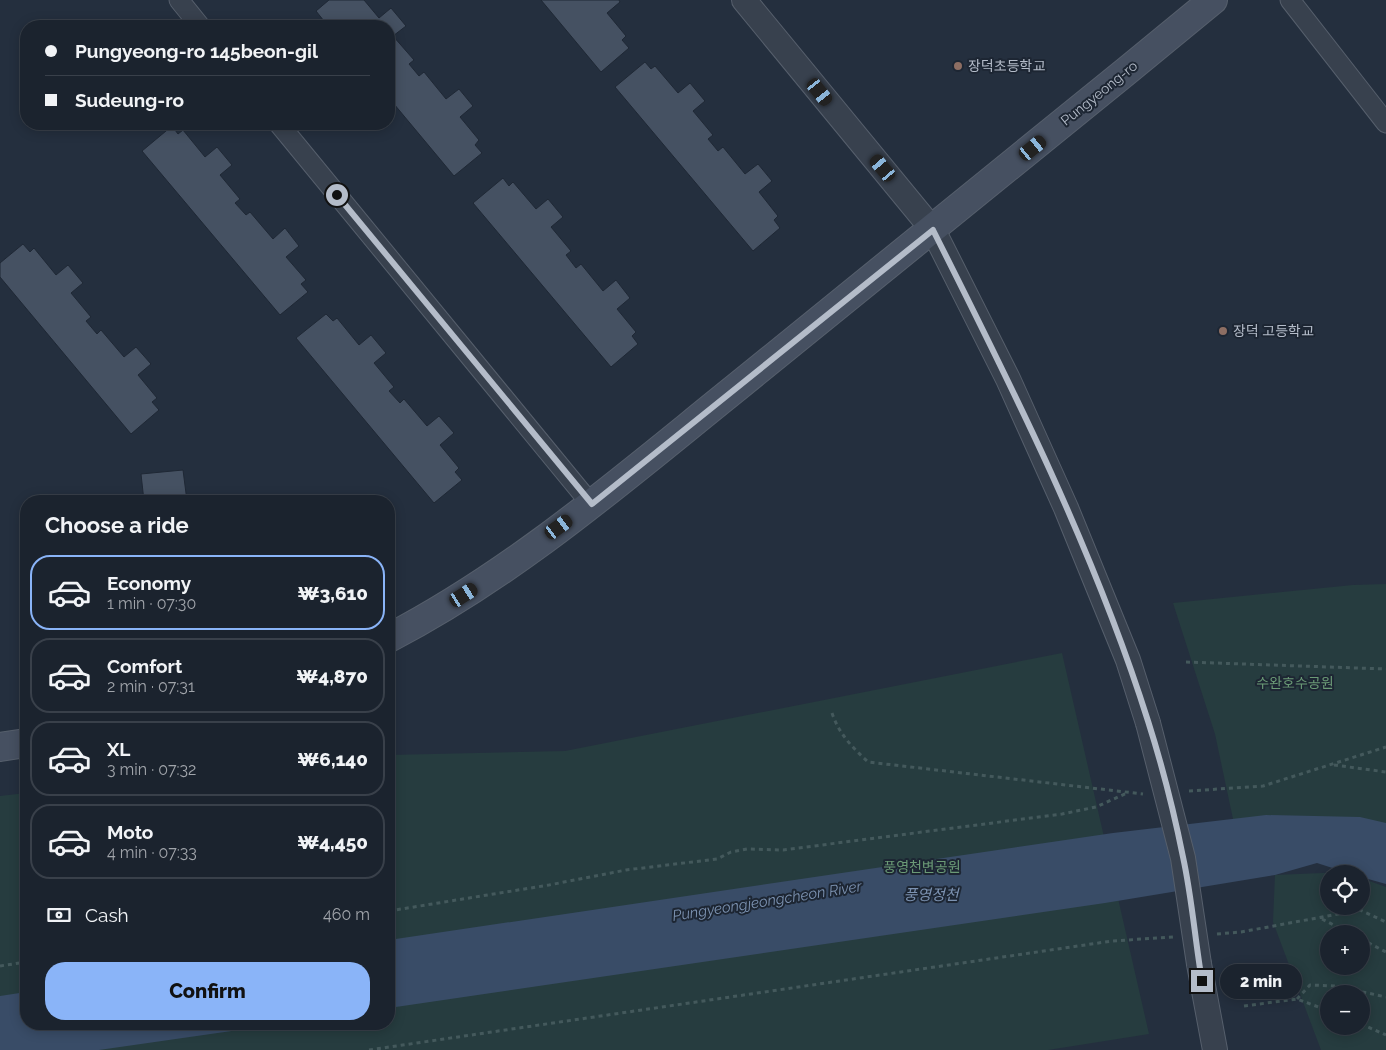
<!DOCTYPE html>
<html lang="en">
<head>
<meta charset="utf-8">
<style>
	body { margin:0; font-family:Raleway,"Noto Sans KR",sans-serif; background:#242b36; color:#f1f3f6; height:100vh; display:flex; flex-direction:column; font-size:19px; white-space:nowrap }
	* { box-sizing:border-box; margin:0 }
	p { font-size:16px; color:#a0a4aa }
	.icon { flex:none; width:28px; height:28px; fill:none; stroke:currentColor; stroke-width:2; stroke-linecap:round; stroke-linejoin:round }
	.map { position:relative; flex:1; overflow:hidden }
	.panel { position:absolute; left:20px; top:495px; width:375px; height:535px; display:flex; flex-direction:column; background:#1b232e; border-radius:20px; box-shadow:0 2px 12px #0003,0 0 0 1px #39404a }
	.panel>* { flex:none }
	.hud { position:absolute; left:20px; top:20px; width:375px; height:110px; border-radius:20px; box-shadow:0 2px 12px #0003,0 0 0 1px #39404a; display:grid; align-content:center; height:110px; padding:0 25px; background:#1b232e }
	.controls { position:absolute; left:1320px; top:865px; display:grid; gap:10px }
	.controls a { display:grid; place-items:center; width:50px; height:50px; border-radius:50%; background:#1b232e; box-shadow:0 2px 12px #0003,0 0 0 1px #39404a; font-size:25px }
	.end { position:absolute; width:22px; height:22px; margin:-11px; border:6px solid #b4bcc9; background:#111; box-shadow:0 0 0 2px #111 }
	.from { border-radius:50% }
	.bubble { position:absolute; height:35px; border-radius:18px; background:#1b232e; box-shadow:0 2px 12px #0003,0 0 0 1px #39404a; font-size:16px; font-weight:800; line-height:35px; text-align:center }
	.car { position:absolute; width:15px; height:30px; margin:-15px -8px; border-radius:6px; box-shadow:0 0 4px 1px #0007; background:linear-gradient(#222 24%,#8ab4d8 0 40%,#222 0 76%,#8ab4d8 0 86%,#222 0) }
	.hud b { display:flex; align-items:center; gap:18px; height:48px; font-size:19px }
	.hud b+b { border-top:1px solid #39404a }
	.hud i { width:12px; height:12px; background:#f1f3f6 }
	ul { padding:0; list-style:none }
	li { display:flex; align-items:center; gap:15px; height:75px; margin:0 10px 8px; padding:0 15px; border:2px solid #39404a; border-radius:20px }
	li div { flex:1 }
	li b { display:block; font-size:19px }
	li em { font-style:normal; font-weight:800 }
	li.active { border-color:#8ab4f8 }
	li>.icon { width:45px; height:45px; stroke-width:1.5 }
	h2 { padding:0 25px; font-size:22px; line-height:60px }
	.pay { display:flex; align-items:center; gap:12px; height:55px; padding:0 25px; font-size:19px }
	.pay p { margin-inline-start:auto }
	.button { display:flex; gap:10px; margin-top:auto; padding:10px 25px }
	.button a { flex:1; height:58px; border-radius:20px; background:#8ab4f8; color:#111; font-size:20px; font-weight:800; line-height:58px; text-align:center }
	.map>svg:first-child { display:block }
	.green { fill:#263c3f; fill-rule:evenodd }
	.water { fill:#394c67 }
	.building { fill:#455162; stroke:#1f2835 }
	.lines { fill:none; stroke-linecap:round; stroke-linejoin:round }
	.minor-casing { stroke:#565f6c; stroke-width:21 }
	.tertiary-casing { stroke:#565f6c; stroke-width:26 }
	.secondary-casing { stroke:#565f6c; stroke-width:30 }
	.path { stroke:#44595c; stroke-width:3; stroke-dasharray:4 4; stroke-linecap:butt }
	.minor { stroke:#38414e; stroke-width:19 }
	.tertiary { stroke:#38414e; stroke-width:24 }
	.secondary { stroke:#465061; stroke-width:28 }
	.tertiary-bridge-casing { stroke:#565f6c; stroke-width:26; stroke-linecap:butt }
	.tertiary-bridge { stroke:#38414e; stroke-width:24 }
	.route { stroke:#b4bcc9; stroke-width:6 }
	.education-dot { fill:#8d6e63; stroke:#1d2633; stroke-width:2 }
	.labels { text-anchor:middle; stroke-width:4; stroke-linejoin:round; paint-order:stroke }
	.poi-label { font-size:14px; fill:#b4bcc9; stroke:#1d2633; text-anchor:start }
	.street-label { font-size:14px; fill:#b4bcc9; stroke:#1d2633 }
	.park-label { font-size:14px; fill:#6b9a76; stroke:#1d2633 }
	.water-label { font-size:15px; font-style:italic; fill:#7c92b1; stroke:#1d2633 }
</style>
</head>
<body>
<div class="map">
<svg width="1386" height="1050" viewBox="0 0 1386 1050">
	<rect width="100%" height="100%" fill="#242f3e"/>
	<path class="green" d="M1386 584V838L1233 819 1215 734 1173 603 1353 585Z
		M1062 653 1149 1034 1048 1050H0V796L26 793V1024H389V755L565 751Z
		M1346 872 1350 874H1329V906H1361V878L1386 887V1050H1321L1273 922 1275 875ZM1329 934H1361V966H1329ZM1329 994H1361V1026H1329Z"/>
	<path class="water" d="M1266 815 1360 817 1386 823V884L1361 877V874H1351L1317 863 1275 875 1105 903 389 1008V940L1113 833Z
		M26 992V1024H280L99 1050H0V996Z"/>
	<path class="building" d="M329 0H364L379 18 391 8 406 26 393 36 414 60 409 64 419 76 424 72 446 99 459 89 473 106 460 117 479 140 475 145 482 153 454 176 389 98V26H328L316 11Z
		M541 0H619L620 2 607 13 626 36 622 40 629 48 601 72Z
		M645 62 651 69 655 66 678 93 690 83 705 101 693 111 713 135 708 139 718 151 723 147 745 174 758 164 772 181 759 192 778 216 774 220 780 228 753 251 615 87Z
		M172 126 178 134 183 130 205 157 217 147 232 165 220 175 240 199 235 203 246 215 250 212 273 239 285 228 299 246 286 257 306 280 301 284 308 292 280 315 142 151Z
		M503 178 509 186 513 182 536 209 548 199 563 217 551 227 571 251 566 255 576 268 581 264 603 291 616 280 630 298 617 309 636 332 632 336 638 344 611 367 473 203Z
		M23 244 30 252 34 248 56 275 68 265 83 283 71 293 91 317 86 321 97 334 101 330 124 357 136 347 151 364 138 375 157 398 152 402 159 410 131 434 0 277V263Z
		M326 314 333 321 337 318 359 345 371 335 386 353 374 363 394 387 389 391 400 403 404 399 427 426 439 416 454 433 440 445 459 468 455 472 462 480 434 503 296 338Z
		M183 470 187 501H144L141 474Z"/>
	<g class="lines">
		<g class="minor-casing">
			<path id="minor" d="M179 0 200 26
				M1290 0 1386 123
				M279 124 591 504"/>
		</g>
		<g class="tertiary-casing">
			<path id="tertiary" d="M744 0 933 230 1008 379 1066 508 1128 660 1148 723
				M1199 964 1215 1050"/>
		</g>
		<g class="secondary-casing">
			<path id="secondary" d="M389 638C516 572 625 477 737 387 896 259 1055 130 1213 0
				M0 747 26 743"/>
		</g>
		<path class="path" d="M1186 662 1386 669
			M832 713C839 734 852 747 868 762L1143 794
			M1334 765 1386 772
			M1189 791 1263 786 1386 747
			M389 911 549 885 626 870 717 859 731 852 747 849 783 850 1062 814 1096 807 1127 793
			M1322 919 1351 934
			M1217 934 1241 932 1360 910 1386 922
			M1361 939 1386 952
			M0 966 26 962
			M1297 999 1310 985 1335 986 1386 997
			M1244 1006 1297 999 1329 1011
			M1361 1024 1386 1035
			M369 1050 1112 941 1173 937"/>
		<use href="#minor" class="minor"/>
		<use href="#tertiary" class="tertiary"/>
		<use href="#secondary" class="secondary"/>
		<g class="tertiary-bridge-casing">
			<path id="tertiary-bridge" d="M1148 723 1183 858 1199 964"/>
		</g>
		<use href="#tertiary-bridge" class="tertiary-bridge"/>
	</g>
	<g class="lines">
		<path class="route" d="M337 195 592 504 933 230C1013 389 1094 550 1148 721 1162 765 1174 812 1183 857 1192 898 1195 940 1202 981"/>
	</g>
	<g class="education-dot">
		<circle cx="958" cy="66" r="5"/>
		<circle cx="1223" cy="331" r="5"/>
	</g>
	<g class="labels">
		<g class="poi-label">
			<text x="968" y="71">장덕초등학교</text>
			<text x="1233" y="336">장덕 고등학교</text>
		</g>
		<g class="street-label">
			<text transform="translate(1099 93) rotate(-39)" y="5">Pungyeong-ro</text>
		</g>
		<g class="park-label">
			<text x="1295" y="688">수완호수공원</text>
			<text x="922" y="872">풍영천변공원</text>
		</g>
		<g class="water-label">
			<text x="931" y="900">풍영정천</text>
			<text transform="translate(767 901) rotate(-9)" y="5">Pungyeongjeongcheon River</text>
		</g>
	</g>
</svg>
<div class="controls">
<a><svg class="icon" aria-label="locate" viewBox="0 0 24 24"><circle cx="12" cy="12" r="6"/><path d="M12 2v4M12 18v4M2 12h4M18 12h4"/></svg></a>
<a>+</a>
<a>−</a>
</div>
<i class="end from" style="left:337px;top:195px"></i>
<i class="end" style="left:1202px;top:981px"></i>
<div class="bubble" style="left:1220px;top:964px;width:82px">2 min</div>
<i class="car" style="left:820px;top:92px;rotate:141deg"></i>
<i class="car" style="left:1033px;top:148px;rotate:51deg"></i>
<i class="car" style="left:883px;top:168px;rotate:320deg"></i>
<i class="car" style="left:559px;top:527px;rotate:54deg"></i>
<i class="car" style="left:464px;top:595px;rotate:57deg"></i>
<div class="hud">
<b><i class="from"></i>Pungyeong-ro 145beon-gil</b>
<b><i></i>Sudeung-ro</b>
</div>
<section class="panel">
<h2>Choose a ride</h2>
<ul>
<li class="active"><svg class="icon" aria-label="car" viewBox="0 0 24 24"><path d="M5 17H2v-5l4-1 3-4h7l3 4 3 1v5h-3M9 17h6M6 11h13"/><circle cx="7" cy="17" r="2"/><circle cx="17" cy="17" r="2"/></svg><div><b>Economy</b><p>1 min · 07:30</p></div><em>₩3,610</em></li>
<li><svg class="icon" aria-label="car" viewBox="0 0 24 24"><path d="M5 17H2v-5l4-1 3-4h7l3 4 3 1v5h-3M9 17h6M6 11h13"/><circle cx="7" cy="17" r="2"/><circle cx="17" cy="17" r="2"/></svg><div><b>Comfort</b><p>2 min · 07:31</p></div><em>₩4,870</em></li>
<li><svg class="icon" aria-label="car" viewBox="0 0 24 24"><path d="M5 17H2v-5l4-1 3-4h7l3 4 3 1v5h-3M9 17h6M6 11h13"/><circle cx="7" cy="17" r="2"/><circle cx="17" cy="17" r="2"/></svg><div><b>XL</b><p>3 min · 07:32</p></div><em>₩6,140</em></li>
<li><svg class="icon" aria-label="car" viewBox="0 0 24 24"><path d="M5 17H2v-5l4-1 3-4h7l3 4 3 1v5h-3M9 17h6M6 11h13"/><circle cx="7" cy="17" r="2"/><circle cx="17" cy="17" r="2"/></svg><div><b>Moto</b><p>4 min · 07:33</p></div><em>₩4,450</em></li>
</ul>
<div class="pay"><svg class="icon" aria-label="cash" viewBox="0 0 24 24"><path d="M3 7h18v10H3z"/><circle cx="12" cy="12" r="2"/></svg>Cash<p>460 m</p></div>
<div class="button"><a>Confirm</a></div>
</section>
</div>
</body>
</html>
